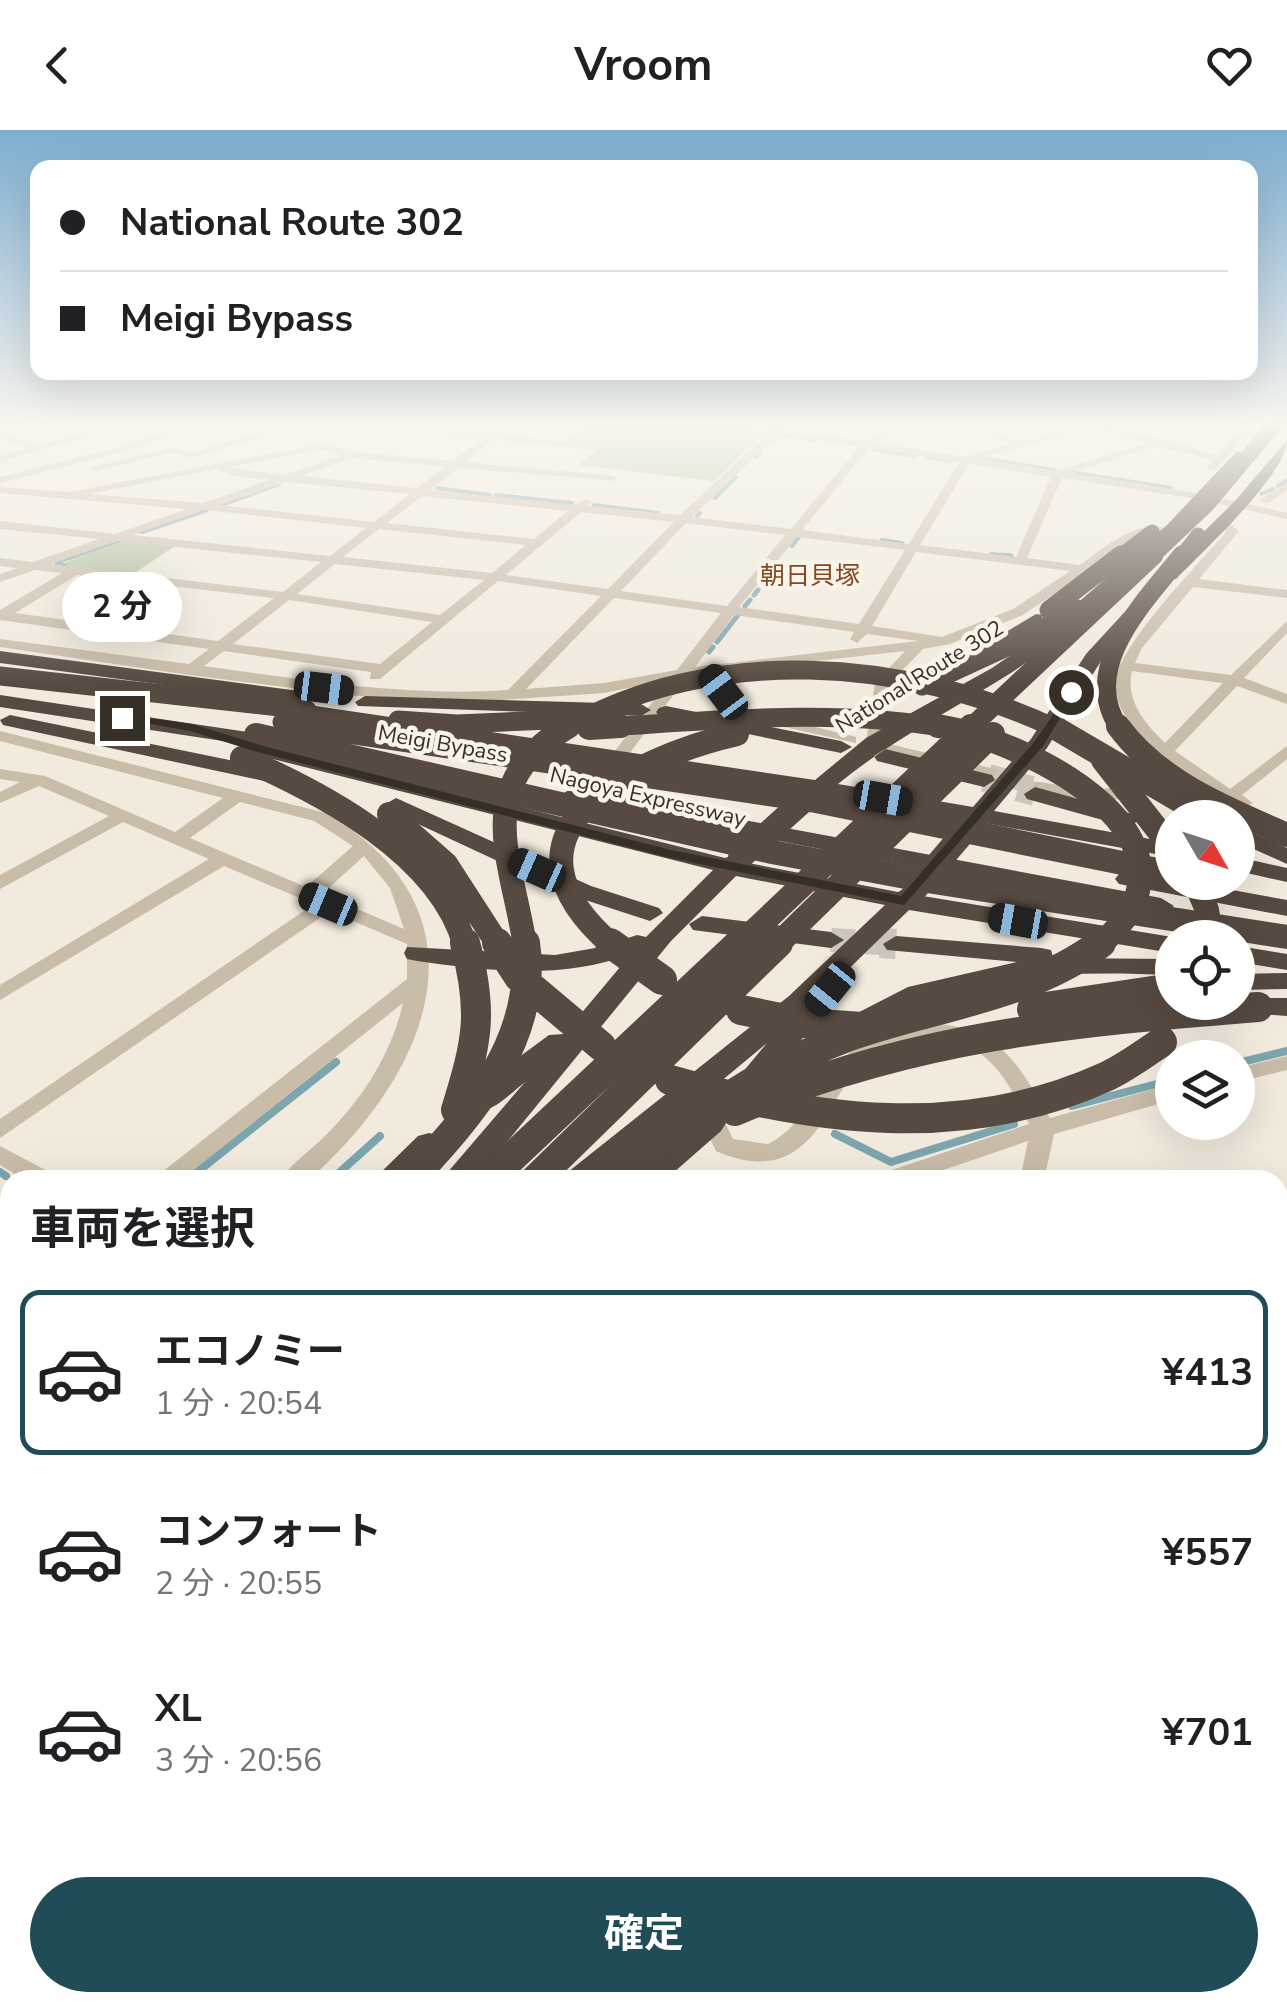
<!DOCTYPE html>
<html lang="ja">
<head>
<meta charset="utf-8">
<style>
	body { margin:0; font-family:"Nunito Sans","Noto Sans JP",sans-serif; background:#f6f6f6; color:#202124; height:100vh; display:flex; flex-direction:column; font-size:38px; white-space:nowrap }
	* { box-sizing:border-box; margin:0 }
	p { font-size:32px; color:#757577 }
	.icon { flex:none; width:55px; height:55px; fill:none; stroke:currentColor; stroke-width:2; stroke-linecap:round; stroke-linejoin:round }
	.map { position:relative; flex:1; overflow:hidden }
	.sheet { position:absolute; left:0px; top:1040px; width:1288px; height:842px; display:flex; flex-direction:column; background:#fff; border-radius:30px 30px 0 0; box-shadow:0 10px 40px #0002 }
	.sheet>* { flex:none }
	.top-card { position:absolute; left:30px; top:30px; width:1228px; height:220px; border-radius:20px; box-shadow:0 10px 40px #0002; display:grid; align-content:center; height:220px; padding:0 30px; background:#fff }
	.needle { width:65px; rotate:129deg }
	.buttons { position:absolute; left:1155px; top:670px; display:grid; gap:20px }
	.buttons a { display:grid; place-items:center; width:100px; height:100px; border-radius:50%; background:#fff; box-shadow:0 10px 40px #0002; font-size:50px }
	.end { position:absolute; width:45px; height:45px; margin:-22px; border:12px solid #362f28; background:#fff; box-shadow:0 0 0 5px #fff }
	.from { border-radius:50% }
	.bubble { position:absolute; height:70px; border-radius:35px; background:#fff; box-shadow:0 10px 40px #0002; font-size:32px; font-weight:700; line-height:70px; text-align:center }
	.car { position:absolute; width:30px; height:60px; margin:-30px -15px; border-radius:12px; box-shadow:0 0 8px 2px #0007; background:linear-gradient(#222 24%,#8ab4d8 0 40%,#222 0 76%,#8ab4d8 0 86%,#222 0) }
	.top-card b { display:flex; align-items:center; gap:35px; height:95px; font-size:38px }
	.top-card b+b { border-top:2px solid #e0e0e0 }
	.top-card i { width:25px; height:25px; background:#202124 }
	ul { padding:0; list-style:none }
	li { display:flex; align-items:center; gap:30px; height:165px; margin:0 20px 15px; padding:0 10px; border:5px solid transparent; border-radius:20px }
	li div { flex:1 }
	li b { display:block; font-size:38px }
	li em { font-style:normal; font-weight:700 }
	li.selected { border-color:#1f4c57 }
	li>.icon { width:90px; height:90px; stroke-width:1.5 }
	h2 { padding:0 30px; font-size:45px; line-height:120px }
	.primary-button { display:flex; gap:20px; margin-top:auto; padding:20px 30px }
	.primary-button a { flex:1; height:115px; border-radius:60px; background:#1f4c57; color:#fff; font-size:40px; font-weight:700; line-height:115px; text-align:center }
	header { display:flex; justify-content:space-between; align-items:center; height:130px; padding:0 30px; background:#fff; font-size:45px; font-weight:700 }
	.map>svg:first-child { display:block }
	.green { fill:#b0c09d }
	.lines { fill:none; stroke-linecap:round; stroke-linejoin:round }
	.stream-far2 { stroke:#7ca5ae; stroke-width:4 }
	.stream-far1 { stroke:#7ca5ae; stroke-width:5 }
	.stream { stroke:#7ca5ae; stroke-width:8 }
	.minor-tunnel { stroke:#ccc5b9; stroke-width:18; stroke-dasharray:18 9; stroke-linecap:butt }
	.highway-tunnel-far1 { stroke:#ccc5b9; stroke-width:24; stroke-dasharray:24 11; stroke-linecap:butt }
	.highway-tunnel { stroke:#ccc5b9; stroke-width:30; stroke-dasharray:30 15; stroke-linecap:butt }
	.minor { fill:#c9bca9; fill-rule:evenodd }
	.highway { fill:#574a40; fill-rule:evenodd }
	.highway-bridge-far3 { stroke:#574a40; stroke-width:15 }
	.highway-bridge-far2 { stroke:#574a40; stroke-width:19 }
	.highway-bridge-far1 { stroke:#574a40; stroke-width:24 }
	.highway-bridge { stroke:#574a40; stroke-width:30 }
	.route { fill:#362f28 }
	.labels { text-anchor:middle; stroke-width:9; stroke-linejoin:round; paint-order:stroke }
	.far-street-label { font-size:22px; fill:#362f28; stroke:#f9f4e9 }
	.far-quarter-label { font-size:25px; fill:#834724; stroke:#f9f4e9 }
</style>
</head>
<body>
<header><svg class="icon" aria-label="back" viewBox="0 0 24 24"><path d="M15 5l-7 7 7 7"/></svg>Vroom<svg class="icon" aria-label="heart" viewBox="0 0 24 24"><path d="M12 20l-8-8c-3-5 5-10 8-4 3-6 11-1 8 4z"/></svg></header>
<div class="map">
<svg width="1287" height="1881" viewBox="0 0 1287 1881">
	<rect width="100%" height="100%" fill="#f1eadd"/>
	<path class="green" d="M588 292H700L765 302 714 351 579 335 601 317 565 312Z
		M127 409 178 414 133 444 58 435Z
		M218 1873 545 1872 546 1881H212Z"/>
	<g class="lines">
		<path class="stream-far2" d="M771 311 782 305 814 310
			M873 319 916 326
			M756 327 761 321
			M927 327 951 331
			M982 328 1054 340
			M1076 343 1171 358
			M1278 356 1287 350
			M437 358 490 365
			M724 359 736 347
			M1261 364 1273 359
			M496 365 572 373
			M715 368 723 360
			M221 375 279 354
			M594 375 658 383
			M697 386 700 383
			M142 402 207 380
			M882 410 902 413
			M792 416 799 407
			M991 424 1011 426
			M69 428 123 409"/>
		<path class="stream-far1" d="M1002 425 1011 426
			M64 436 56 432 76 425
			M774 438 778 434
			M764 452 771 443
			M754 465 758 460
			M745 476 750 470
			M717 512 738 485
			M709 522 713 517"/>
		<path class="stream" d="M1238 933 1287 921
			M1072 976 1172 950
			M835 1004 891 1032 1014 994
			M0 1042 6 1046
			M187 1050 336 932
			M331 1050 380 1006"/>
		<path class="minor-tunnel" d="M989 643 1039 657"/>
		<path class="highway-tunnel-far1" d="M984 650 1035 664
			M831 810 896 814"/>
		<path class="highway-tunnel" d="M880 813 896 814"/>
		<path class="minor" d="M122 292H136L0 332V326L27 318 0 308V301L38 315Z
			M191 292H204L127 321 0 353V347L119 317Z
			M296 292H310L192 328 173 323 94 341 89 338 173 317 192 322Z
			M329 292 489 304 504 292H515L500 305 603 315 599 320 493 310 465 332 614 346 618 351 458 338 430 360 576 375 586 369 592 372 588 376 680 385 769 302 716 292 775 297 781 292H789L784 299 864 311 895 292H906L876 313 965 327 1011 313 945 292C972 292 998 311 1023 310 1051 309 1073 292 1099 292L1217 325 1237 302 1200 292 1241 298 1246 292H1256L1215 341 1206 339 1213 330 1158 316 1071 343 1203 364 1287 383V389L1203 370 1062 348 1027 428 1080 435C1104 418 1141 385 1171 400L1137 407 1023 485 950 514 923 519 889 554 882 613 874 618 866 613 875 553 905 521 717 542 750 581 856 607V613L740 587 702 544 687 547 626 628 620 630 612 625 669 550 604 563 457 573 357 566 189 545 0 517V509L189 534 209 519 0 490V480L62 443 35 440 0 452V444L17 438 0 436V428L33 432 99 409 0 399V391L115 404 187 379 0 363V357L69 362 327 313 353 322 453 331 482 309ZM1089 297 1147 313 1057 341 980 329ZM779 304 859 317 791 399 692 387ZM869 318 959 332 909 414 802 400ZM326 319 341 325 284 345 229 337ZM352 328 445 337 417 358 300 346ZM969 334 1051 347 1016 427 920 415ZM217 339 234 346 269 350 203 373 89 364ZM286 352 410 364 374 392 220 375ZM422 366 568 381 534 409 387 393ZM204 380H207L366 398 330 426 133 405ZM581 382 674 392 608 459 506 445ZM686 393 785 405 727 476 621 461ZM379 399 526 415 492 443 343 427ZM797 407 905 420 859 494 739 477ZM117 411 321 432 283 462 51 434ZM916 422 1070 441 1013 479 942 507 872 496ZM335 434 484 450 440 485 297 464ZM77 445 274 468 218 511 15 483ZM498 451 601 466 508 560C406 567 305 550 204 536L224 521 371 542 370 549H380ZM614 468 721 483 677 540 604 553 526 559ZM289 470 432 492 380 534 233 514ZM734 485 854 502 850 509 857 513 867 504 918 511 695 537Z
			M1287 352V360L1269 373H1261V369Z
			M1218 390H1226L1239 401 1199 449 1287 460V468L1193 457 1142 518 1135 533 1231 545 1287 491V503L1244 548 1287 564V574L1237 556 1175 621 1230 659 1287 616V629L1242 665 1253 673 1244 678C1212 669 1179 643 1154 620 1136 603 1116 580 1115 555 1113 521 1202 430 1226 402L1218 396ZM1132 541 1223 553 1165 613C1145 594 1125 570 1132 541Z
			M0 601 326 683C496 783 430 942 309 1050H281C291 1033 311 1020 325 1006 363 968 391 925 403 873L181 1050H152L407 849V814L330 781 0 1008V989L314 774 224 736 0 870V855L209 729 123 692 0 759V745L109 686 39 656 0 673V662L20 652 0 649V639L45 646 175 702 223 668 0 611ZM240 672 314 691 353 716 306 757 190 708ZM364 726 390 758 404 799 322 764Z
			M889 614 995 639 997 643 989 648 883 622V616Z
			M1039 652 1089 660 1143 655 1152 660C1127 678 1062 667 1033 661V653Z
			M923 893C997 894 1016 930 1050 988L1172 954V970L1054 1004 1044 1050H1020L1028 1011 914 1050H877L880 1044 1029 994C1018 974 1009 951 993 935 952 891 889 902 852 946 831 972 821 1007 790 1024 765 1037 740 1031 716 1021L701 990 705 984H721L733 1009 768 1014C798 999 811 970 830 944 853 912 885 900 923 893Z
			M1287 926V940L1238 952V938Z
			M0 1016 53 1044 56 1050H25L0 1035Z
			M10 1160V1186L0 1190V1164Z
			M1278 1218 1287 1222V1247L1278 1243Z
			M10 1327V1361L0 1365V1330Z
			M10 1677V1721L0 1725V1682Z
			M169 1872H213L210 1881H166Z
			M564 1872H606L603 1881H561Z
			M921 1872H962L959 1881H919Z"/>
		<path class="highway" d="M1287 310C1287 344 1202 422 1176 449H1164V441L1235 371Z
			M1237 321 1249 324C1188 399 1087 495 1006 546 949 582 890 611 838 654L973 677 1031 609 1086 524 1132 474 1138 473 1147 478 1101 531 1047 618 994 681 1172 713V727L984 693 972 700 964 698 963 690 824 665 811 671 803 669 802 661 275 582 265 576 275 570 815 650 866 608 992 538 1043 503 1166 396Z
			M1036 484 1042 485V493L992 527H978V519Z
			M0 521 299 561 309 567 299 573 0 533Z
			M0 565 281 607 292 613 285 618 725 728 738 723 747 725 748 733 898 762 914 753 927 761 923 766 1172 807V823L909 780 821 866 831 874 763 956H741L737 949 767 913 602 1050H564L568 1042 789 866 885 775 736 746 671 811 476 1050H441L525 952C507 966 489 988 465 981L461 974 465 967 549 905 564 904 631 824C561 850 489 841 417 831L407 829 404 823 407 817 555 825 601 817 637 805 646 807 713 740 249 623V615L0 577Z
			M365 566 641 574 651 580 641 586 358 576 355 572Z
			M666 576 841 611 852 617 841 623 659 586 656 582 659 578Z
			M10 585 278 640 289 647 278 654 3 595 0 590Z
			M885 619 992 645 995 650 984 657 877 631 874 626Z
			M1035 657 1136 685 1140 690 1128 697 1027 669 1024 664Z
			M572 658 1161 768 1174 776 1161 784 564 670 561 665Z
			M396 668 591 756 659 778 663 783 650 791 573 766 388 680 384 675Z
			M1238 696 1287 718V734L1238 712Z
			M1238 727 1287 738V752L1238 741Z
			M1128 741 1287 770V786L1119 754 1115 749 1119 744Z
			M702 786 831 802 844 810 831 818 693 800 689 794Z
			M896 806 1041 818 1051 820 1053 828 1172 829V845C1091 842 1011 841 933 868 906 877 858 915 834 909L830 902 834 895 908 857 1017 832 887 820 883 814Z
			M1238 816 1287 824V840L1238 832Z
			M1287 843V859L1238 860V844Z
			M1258 868H1287V886L1248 883 1244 877 1248 871Z
			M710 982 721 985 726 993 721 1001 665 1050H628L699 985Z
			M429 1003 440 1006 445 1014 410 1050H373L418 1006Z
			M10 1405V1528L0 1532V1409Z
			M10 1543V1682L0 1686V1547Z"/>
		<path class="highway-bridge-far3" d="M1118 428 1152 402
			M1151 428 1208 374 1277 292
			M1180 428 1198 405"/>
		<path class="highway-bridge-far2" d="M1049 480 1121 425
			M0 546 307 580
			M922 556 1024 509 1077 479
			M398 590 457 594 576 589
			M282 592 327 599
			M589 598C711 591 832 577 953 599
			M564 599C712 513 906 528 1057 599
			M969 599 1154 425
			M1120 599C1077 538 1146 470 1182 425"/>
		<path class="highway-bridge-far1" d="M310 596 816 671 1172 743
			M938 596C1030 611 1226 711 1098 816
			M1052 596 1209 688
			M1118 596C1159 652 1226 678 1287 705
			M589 598 620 596
			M256 605 772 722 927 751 1287 807
			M242 628C322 663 440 724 465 816
			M1103 630 1172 718
			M389 684 446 734 499 816
			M740 728 811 664
			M1195 752 1207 780 1212 808
			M914 761 972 693
			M525 816C512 729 469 654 569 596
			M613 816C480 702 633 628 737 604
			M738 816 971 596
			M776 816 993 604"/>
		<path class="highway-bridge" d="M497 813 519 847 601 916
			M610 813 662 850
			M1032 879 1172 858
			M741 880 805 893 862 897
			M670 950C814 991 963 1011 1103 948 1124 939 1143 924 1162 912
			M456 980C477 912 484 883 465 813
			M735 981C912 906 1069 892 1258 877
			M410 1050C470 986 539 909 525 813
			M488 1050 740 813
			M535 1050 778 813
			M616 1050C688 991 762 938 850 906 934 876 1028 868 1101 813"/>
	</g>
	<linearGradient id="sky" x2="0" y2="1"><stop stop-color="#7daed1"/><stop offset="0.53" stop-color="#f9f6f0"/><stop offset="1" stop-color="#f9f6f0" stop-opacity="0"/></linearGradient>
	<rect width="1287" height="555" fill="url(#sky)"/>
	<path class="route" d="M1071 559 1076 562 1043 616 904 775 670 728 254 621 190 601 117 588 122 584 192 594 263 616 671 720 901 766 1035 611Z"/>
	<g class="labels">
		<g class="far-street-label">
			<text transform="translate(919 546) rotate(-32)" y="8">National Route 302</text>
			<text transform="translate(443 613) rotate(10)" y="8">Meigi Bypass</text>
			<text transform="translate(648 666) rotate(13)" y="8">Nagoya Expressway</text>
		</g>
		<g class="far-quarter-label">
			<text x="810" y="454">朝日貝塚</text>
		</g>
	</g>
</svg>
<div class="buttons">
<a><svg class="needle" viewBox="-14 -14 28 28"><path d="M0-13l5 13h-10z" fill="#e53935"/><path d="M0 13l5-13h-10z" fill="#757577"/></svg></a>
<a><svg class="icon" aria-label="locate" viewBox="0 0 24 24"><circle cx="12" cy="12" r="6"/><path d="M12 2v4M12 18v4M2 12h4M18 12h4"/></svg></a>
<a><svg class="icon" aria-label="layers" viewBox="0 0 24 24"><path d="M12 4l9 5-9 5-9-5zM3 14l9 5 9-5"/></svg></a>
</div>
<i class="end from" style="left:1071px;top:562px"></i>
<i class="end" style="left:122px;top:588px"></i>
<div class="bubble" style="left:62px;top:442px;width:120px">2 分</div>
<i class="car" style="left:324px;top:558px;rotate:97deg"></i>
<i class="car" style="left:723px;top:562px;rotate:323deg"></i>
<i class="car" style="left:883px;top:668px;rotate:100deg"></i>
<i class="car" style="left:537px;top:740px;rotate:294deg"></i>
<i class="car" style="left:328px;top:774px;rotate:293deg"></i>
<i class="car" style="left:1018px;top:791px;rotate:280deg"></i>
<i class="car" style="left:830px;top:859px;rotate:219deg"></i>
<div class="top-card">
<b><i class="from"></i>National Route 302</b>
<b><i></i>Meigi Bypass</b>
</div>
<section class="sheet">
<h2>車両を選択</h2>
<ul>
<li class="selected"><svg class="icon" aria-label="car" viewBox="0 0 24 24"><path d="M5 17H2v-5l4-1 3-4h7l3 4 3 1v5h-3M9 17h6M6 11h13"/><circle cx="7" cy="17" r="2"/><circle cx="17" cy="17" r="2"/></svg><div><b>エコノミー</b><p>1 分 · 20:54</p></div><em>¥413</em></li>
<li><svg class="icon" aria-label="car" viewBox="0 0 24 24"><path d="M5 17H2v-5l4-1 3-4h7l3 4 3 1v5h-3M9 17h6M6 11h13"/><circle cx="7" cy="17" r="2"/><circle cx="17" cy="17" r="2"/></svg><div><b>コンフォート</b><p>2 分 · 20:55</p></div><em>¥557</em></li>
<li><svg class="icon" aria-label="car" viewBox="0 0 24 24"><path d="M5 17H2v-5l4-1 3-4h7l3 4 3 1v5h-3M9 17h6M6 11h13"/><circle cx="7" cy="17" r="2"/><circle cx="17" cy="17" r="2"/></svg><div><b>XL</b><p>3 分 · 20:56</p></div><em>¥701</em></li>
</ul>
<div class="primary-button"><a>確定</a></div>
</section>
</div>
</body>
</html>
